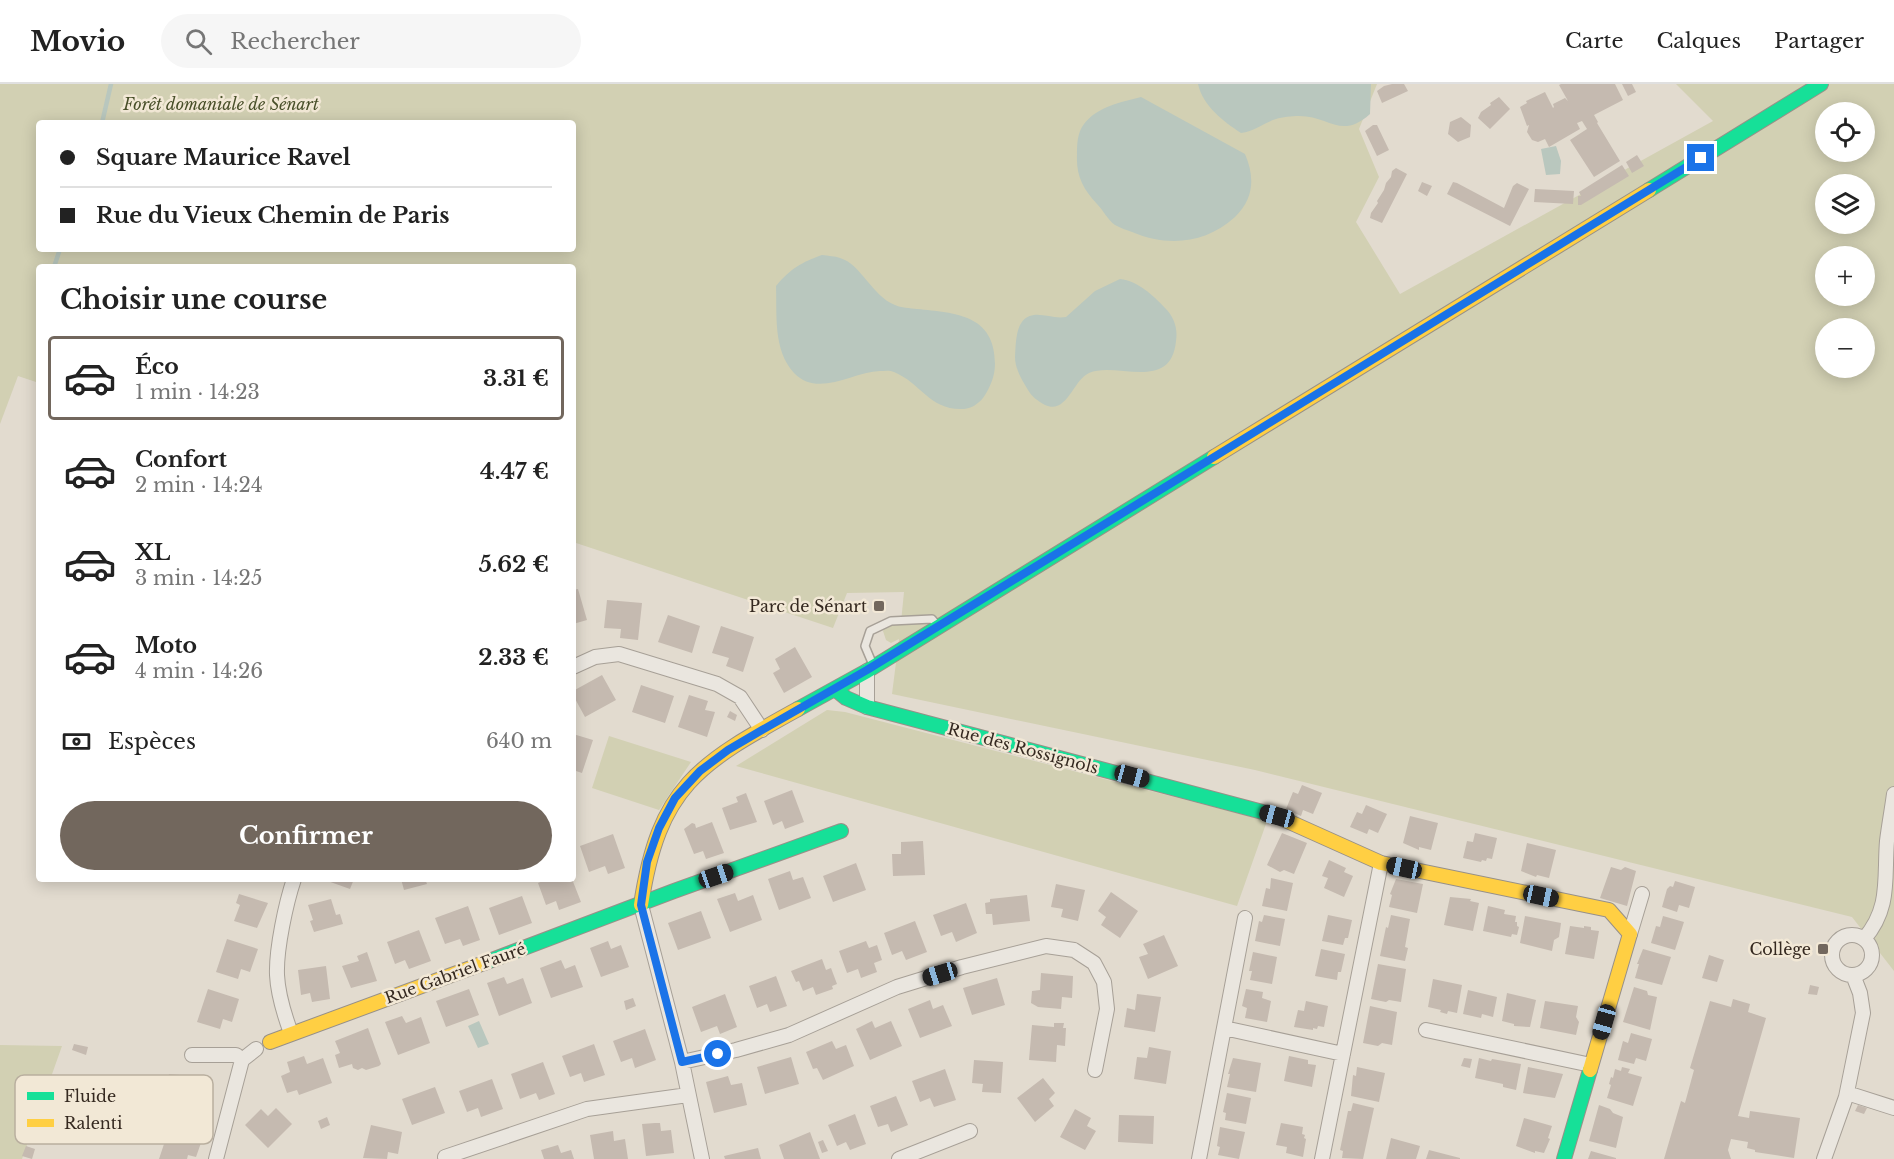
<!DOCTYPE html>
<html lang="fr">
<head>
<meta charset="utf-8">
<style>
	body { margin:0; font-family:"Libre Baskerville",serif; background:#f6f6f6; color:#222; height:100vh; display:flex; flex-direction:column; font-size:22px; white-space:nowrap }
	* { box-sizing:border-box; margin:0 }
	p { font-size:20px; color:#767676 }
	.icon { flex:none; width:33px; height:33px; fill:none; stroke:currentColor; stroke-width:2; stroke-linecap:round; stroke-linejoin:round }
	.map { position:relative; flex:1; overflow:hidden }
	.drawer { position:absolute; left:36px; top:180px; width:540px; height:618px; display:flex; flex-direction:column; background:#fff; border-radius:6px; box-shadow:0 3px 15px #0003 }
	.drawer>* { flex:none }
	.banner { position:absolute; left:36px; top:36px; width:540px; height:132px; border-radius:6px; box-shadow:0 3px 15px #0003; display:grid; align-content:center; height:132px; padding:0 24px; background:#fff }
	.tools { position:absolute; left:1815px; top:18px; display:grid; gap:12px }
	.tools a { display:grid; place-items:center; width:60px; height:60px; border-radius:50%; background:#fff; box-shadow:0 3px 15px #0003; font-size:30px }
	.end { position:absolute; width:27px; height:27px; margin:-14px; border:8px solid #1a73e8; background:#fff; box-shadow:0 0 0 3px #fff }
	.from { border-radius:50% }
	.car { position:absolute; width:18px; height:36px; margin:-18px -9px; border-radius:8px; box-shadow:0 0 4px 2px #0007; background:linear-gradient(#222 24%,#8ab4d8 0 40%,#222 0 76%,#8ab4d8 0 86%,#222 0) }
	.banner b { display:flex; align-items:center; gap:21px; height:57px; font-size:22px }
	.banner b+b { border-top:2px solid #e0e0e0 }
	.banner i { width:15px; height:15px; background:#222 }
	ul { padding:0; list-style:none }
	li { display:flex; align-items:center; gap:18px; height:84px; margin:0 12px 9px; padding:0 12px; border:3px solid transparent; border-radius:6px }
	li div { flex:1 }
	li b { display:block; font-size:22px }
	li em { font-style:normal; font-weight:700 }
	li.current { border-color:#72675d }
	li>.icon { width:54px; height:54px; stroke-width:1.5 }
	h2 { padding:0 24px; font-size:27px; line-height:72px }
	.pay { display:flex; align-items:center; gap:15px; height:66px; padding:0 24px; font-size:22px }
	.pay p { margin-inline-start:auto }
	.button { display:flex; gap:12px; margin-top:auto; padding:12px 24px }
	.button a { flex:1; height:69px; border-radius:36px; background:#72675d; color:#fff; font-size:24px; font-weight:700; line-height:69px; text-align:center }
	header { display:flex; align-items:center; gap:36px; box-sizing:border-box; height:84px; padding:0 30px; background:#fff; border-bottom:2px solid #e0e0e0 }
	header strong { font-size:28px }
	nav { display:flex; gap:33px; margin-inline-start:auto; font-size:21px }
	.search { width:420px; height:54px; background:#f6f6f6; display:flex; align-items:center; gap:15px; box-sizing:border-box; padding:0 21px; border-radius:33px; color:#767676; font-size:22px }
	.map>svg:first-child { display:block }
	.green { fill:#d2d0b3; fill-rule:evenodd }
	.water { fill:#b9c7be }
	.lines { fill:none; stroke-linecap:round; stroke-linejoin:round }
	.stream { stroke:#b9c7be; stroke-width:4.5 }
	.building { fill:#c5bab0 }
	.lane-casing { stroke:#a7a097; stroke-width:10 }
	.street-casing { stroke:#a7a097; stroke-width:16 }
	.fast-casing { stroke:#979088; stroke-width:16 }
	.slow-casing { stroke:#979088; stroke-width:16 }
	.lane { stroke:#eae6df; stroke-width:7 }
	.street { stroke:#eae6df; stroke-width:14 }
	.fast { stroke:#16e098; stroke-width:14 }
	.slow { stroke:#ffcf43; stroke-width:14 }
	.route { stroke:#1a73e8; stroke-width:8 }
	.poi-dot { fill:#72675d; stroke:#f2e8d6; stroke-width:2 }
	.labels { text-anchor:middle; stroke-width:5; stroke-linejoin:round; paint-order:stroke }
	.park-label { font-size:16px; font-style:italic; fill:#484f29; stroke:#f2e8d6 }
	.poi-label { font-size:16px; fill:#352920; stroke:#f2e8d6; text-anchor:end }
	.street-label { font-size:16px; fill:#352920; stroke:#f2e8d6 }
	.key { fill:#f2e8d6; stroke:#b9af9f; stroke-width:1.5 }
	.key-label { font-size:16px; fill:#352920 }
</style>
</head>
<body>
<header>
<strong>Movio</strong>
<div class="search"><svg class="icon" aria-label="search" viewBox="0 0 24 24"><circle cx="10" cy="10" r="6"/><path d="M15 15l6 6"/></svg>Rechercher</div>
<nav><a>Carte</a><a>Calques</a><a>Partager</a></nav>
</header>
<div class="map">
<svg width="1894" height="1075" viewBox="0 0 1894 1075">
	<rect width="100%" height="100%" fill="#e2dbcf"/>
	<path class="green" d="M0 0H1377L1359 45 1379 93 1356 138 1400 210 1713 37 1676 0H1894V887L1852 833 1255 686 892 610 899 555 891 559 886 556 883 547C887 539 893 539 901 538L904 508 847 509 833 544 573 458V183H39V299L18 292 0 340ZM1826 28H1864V68H1826ZM39 39H573V165H39ZM1826 100H1864V140H1826ZM1826 172H1864V212H1826ZM1826 244H1864V284H1826Z
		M827 626 845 628 1267 737 1237 822 736 682Z
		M609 652 691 678 659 726 592 704Z
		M0 961 62 962 22 1075H0Z"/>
	<path class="water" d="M1198 0H1371L1370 30C1341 56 1330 32 1299 32 1292 32 1282 33 1276 35 1263 39 1255 47 1241 49 1223 37 1203 22 1198 0Z
		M1141 13 1245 70C1255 93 1254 115 1235 133 1205 160 1168 163 1132 148 1127 146 1120 144 1115 141 1108 136 1103 126 1097 120 1083 105 1076 92 1077 71 1077 61 1077 49 1084 40 1097 23 1121 18 1141 13Z
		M1556 62 1561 77 1560 90 1546 91 1541 65Z
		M822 171C828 172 835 172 840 174 861 180 872 212 895 221 901 224 910 224 917 225 955 229 995 230 995 280 995 292 990 304 983 314 978 320 972 324 964 325 930 327 921 299 894 288 890 286 884 287 880 287 852 288 818 314 794 289 773 266 777 231 776 202 790 185 802 178 822 171Z
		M1120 195C1138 197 1153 211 1165 224 1174 233 1178 244 1176 257 1171 309 1116 277 1089 289 1073 296 1067 331 1045 321 1038 317 1032 313 1028 306 1022 296 1015 285 1015 273 1016 259 1015 233 1034 231 1045 230 1055 235 1066 233L1095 207Z
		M479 937 489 960 478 964 468 942Z"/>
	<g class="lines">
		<path class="stream" d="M102 39 111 0
			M54 183 60 165"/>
	</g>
	<path class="building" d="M1392 0H1404L1408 7 1382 19 1377 7 1384 2Z
		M1561 0H1615L1623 16 1594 31 1598 38 1597 39 1620 77 1594 93 1570 56 1587 45 1582 37 1577 39 1580 45 1549 63 1545 55 1538 58 1532 56 1527 48 1529 41 1527 42 1520 23 1527 19 1526 17 1545 8 1553 24 1554 23 1553 20 1565 14 1568 17 1559 1Z
		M1622 0H1632L1636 8 1628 12Z
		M1499 13 1510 25 1490 45 1478 34 1481 28 1491 21 1490 19Z
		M1461 33 1471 41 1470 53 1458 58 1448 50 1450 38Z
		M1373 41H1377L1389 66 1377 72 1365 47Z
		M1637 71 1644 82 1632 89 1626 78Z
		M1622 81 1629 92 1581 121H1578V112H1581L1579 108Z
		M1396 84 1407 90 1382 139 1370 134 1371 129 1378 119 1377 117 1384 106 1386 99 1391 93 1392 87Z
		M1422 98 1432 102 1427 112 1418 107Z
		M1453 98 1457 99 1504 124 1513 102 1517 99 1529 105 1510 142 1447 110Z
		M1535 105 1574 107 1573 120 1534 118Z
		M578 505 587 536 573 540V506Z
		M607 516 642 519 638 556 620 554 621 545 604 544Z
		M668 531 700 542 692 569 658 558Z
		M721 542 754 553 743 588 726 582 729 574 712 569Z
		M795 563 812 593 784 609 773 589 780 585 775 575Z
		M602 591 616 616 585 633 573 611V607Z
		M641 601 674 612 665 639 632 628Z
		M689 611 708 617 705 626 715 628 707 653 678 643Z
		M730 627 737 631 735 637 727 633Z
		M573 650 593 656 582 689 573 686Z
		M1302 701 1322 709 1313 730 1303 726 1301 732 1286 725 1293 708 1298 710Z
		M792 706 804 738 785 745 782 737 773 741 764 717Z
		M746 709 757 738 730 746 722 724 738 718 736 713Z
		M1366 721 1387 730 1378 749 1369 745 1367 750 1350 743 1357 728 1362 730Z
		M1410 732 1438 739 1431 766 1419 763V766L1403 759Z
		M712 738 724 769 706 775 703 767 694 770 684 745 692 739 695 740 696 744Z
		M1282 749 1307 759 1294 790 1284 786 1280 788 1267 781Z
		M1475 749 1497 754 1492 775 1487 774 1486 777 1482 776 1481 778 1463 774 1467 757 1473 758Z
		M613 750 625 784 608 790 605 782 589 788 580 762Z
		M923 757 925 791 893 792 892 770H901V758Z
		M1527 759 1556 766 1549 794 1537 791 1536 793 1521 787Z
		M1329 776 1346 784 1344 788 1353 792 1344 813 1324 804 1328 794 1322 792Z
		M856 779 866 806 833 818 823 792Z
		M1611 783 1621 786 1625 783 1636 787 1627 822 1600 814Z
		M790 787 793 796 803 793 811 814 779 826 768 795Z
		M1271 794 1293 799 1287 827 1262 822 1266 804 1270 805Z
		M322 795H354L350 805Z
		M401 795H425L427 800 404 806Z
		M548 795H572L581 818 559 826 556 817 546 821 538 799Z
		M1396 795 1423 800 1417 829 1389 823 1392 811 1390 810Z
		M1675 797 1695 803 1689 824 1679 821 1677 828 1662 823 1667 805 1670 802 1673 803Z
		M1056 800 1085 806 1078 837 1061 833 1063 825 1051 823Z
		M1111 808 1138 827 1120 854 1101 841 1106 833 1098 827Z
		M735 809 738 817 753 811 762 836 730 848 717 815Z
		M239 810 268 819 257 844 234 837 240 821 236 819Z
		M1027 811 1030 837 993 841 992 830H986L985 819 990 818V815Z
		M522 812 532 839 499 851 489 824Z
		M1450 813 1471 815 1470 817 1479 819 1473 847 1444 841Z
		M331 815 336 831 340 830 343 840 314 848 310 837 313 836 308 821Z
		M966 819 977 849 956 858 952 848 941 852 933 831Z
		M468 822 480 856 463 862 460 855 445 860 435 834Z
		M1488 822 1505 826 1504 830 1516 832 1515 838H1517V842L1519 843 1517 851 1512 850 1511 853 1483 847Z
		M701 827 711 854 678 866 668 839Z
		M1264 831 1285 835 1280 862 1255 857 1259 837 1262 838Z
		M1328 831 1352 836 1348 854H1345L1343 861 1322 857Z
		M1391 831 1410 835 1405 863 1408 864 1405 877 1380 872 1386 843 1388 844Z
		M1525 832 1561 839 1559 853 1554 856 1552 867 1520 859Z
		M1663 832 1684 838 1675 866 1651 859 1656 842 1660 843Z
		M915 837 927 868 906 876 902 867 892 871 884 849Z
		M1570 842 1584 844V842L1591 843V846L1599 847 1594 875 1565 870Z
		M419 846 431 877 409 885 405 876 395 880 387 858Z
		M1164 851 1178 882 1148 895 1139 873 1148 870 1143 860Z
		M227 855 258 865 250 888 241 885 238 895 216 888Z
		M608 857 611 865 621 861 629 883 601 893 590 864Z
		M866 857 869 864 877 861 882 876 874 879 877 888 861 894 858 885 847 889 839 867Z
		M1321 865 1345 870 1341 888H1338L1337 896 1315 892Z
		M1643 865 1671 873 1662 901 1635 894 1639 880H1637Z
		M367 868 377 897 351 904 342 882 359 877 357 872Z
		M1253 868 1277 873 1272 900 1250 896 1252 887H1249Z
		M1709 871 1724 876 1717 898 1702 894Z
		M822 875 826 886 831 884 837 900 832 902 833 905 816 911 813 903 803 907 799 897 796 898 791 887Z
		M561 876 565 885 575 881 583 903 551 914 540 884Z
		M1378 880 1406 885 1401 918 1389 916 1386 918 1371 915Z
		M326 882 330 915 312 918 310 909 301 911 298 886Z
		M1041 889 1073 892 1072 914 1062 913 1061 925 1038 923 1031 919 1032 907 1040 906Z
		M776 892 787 922 770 928 767 920 757 924 749 902Z
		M504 893 507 900 523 894 532 919 499 932 487 899Z
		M997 894 1005 921 972 931 963 904Z
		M1433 895 1462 901 1457 929 1448 927 1447 930 1440 928 1441 926 1428 923Z
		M1810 901 1819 903 1817 911 1808 910Z
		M1634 903 1647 907 1648 911 1657 913 1650 946 1623 938Z
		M208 905 239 915 232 938 223 935 220 945 197 938Z
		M469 905 479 931 446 943 436 917Z
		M1246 905 1263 908 1262 914 1271 917 1267 938 1245 934 1247 924 1242 922Z
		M1468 906 1497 913 1493 933 1482 930 1481 934 1463 930Z
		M1507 909 1536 916 1530 943 1514 942V940L1502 937Z
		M725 910 737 943 720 950 717 942 701 948 692 923Z
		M1137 910 1161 913 1155 948 1124 943 1127 924 1135 926Z
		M633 914 636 922 626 926 624 917Z
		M1733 915 1750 920 1748 928 1766 934 1738 1032 1749 1034 1750 1027 1800 1034 1794 1074 1755 1068V1066L1747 1064 1748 1058 1731 1055 1728 1066 1731 1075H1664L1681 1017 1685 1019 1694 986 1690 984 1710 917 1731 923Z
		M930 916 933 925 943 921 952 942 920 954 908 925Z
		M1306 917 1328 922 1324 943 1318 942 1317 945 1313 944V946L1294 943 1298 926 1304 927Z
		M1545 917 1578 922 1576 933 1579 938 1576 951 1540 944Z
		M1370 922 1397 928 1392 961 1382 959 1378 962 1363 959Z
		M402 932 406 939 421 933 430 959 398 971 385 938Z
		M872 937 875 944 891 937 902 962 870 976 856 945Z
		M1054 939H1064L1063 944H1066L1065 962 1057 961 1056 978 1029 976 1032 941 1054 943Z
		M368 944 381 980 379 982 366 986 362 984 358 986 353 984 352 980 339 984 335 971 340 969 335 957Z
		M645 945 656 976 635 984 632 974 621 978 613 957Z
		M1631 949 1652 955 1646 977 1636 974 1634 980 1618 976 1623 957 1628 959Z
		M832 957 836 965 846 961 854 982 823 996 817 984 813 985 806 968Z
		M74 960 88 963 86 971 72 966Z
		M594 960 605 991 584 998 581 989 570 993 562 972Z
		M1149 963 1171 967 1166 1000 1134 995 1137 973 1147 974Z
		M304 972 307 980 323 974 332 999 299 1011 297 1006 287 1009 281 992 290 988 287 978Z
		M1289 972 1308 976V980L1316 981 1312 1003 1284 997Z
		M791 973 799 1000 765 1010 757 983Z
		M1233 974 1261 979 1256 1008 1227 1003 1230 990H1228Z
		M1464 974 1472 975 1470 984 1461 982Z
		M1479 974 1491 977 1492 975 1521 980 1516 1006 1503 1003V1000L1475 994Z
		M974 976 1003 978 1001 1009 982 1008 983 1000 972 999Z
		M543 978 555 1010 539 1016 536 1009 520 1015 511 990Z
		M1357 983 1385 989 1379 1018 1351 1012 1353 991 1356 992Z
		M1528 983 1563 990 1555 1014 1523 1009Z
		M1622 983 1630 985 1628 989 1642 993 1633 1022 1607 1014 1611 1001 1609 1000 1611 993 1613 994 1615 985 1621 987Z
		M945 985 956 1016 934 1023 930 1014 920 1018 912 997Z
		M169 990 180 991 212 1002 207 1020 199 1017 194 1033 161 1022 160 1019 167 1006 164 1002Z
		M728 992 731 1001 742 999 747 1021 714 1029 706 998Z
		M1043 994 1055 1009 1049 1015 1054 1022 1035 1038 1017 1014Z
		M492 995 503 1025 481 1033 478 1024 467 1028 459 1007Z
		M435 1003 445 1029 412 1041 402 1015Z
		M1227 1009 1251 1014 1246 1040 1225 1036 1226 1029 1223 1028Z
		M896 1012 908 1041 891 1048 888 1040 878 1043 870 1022Z
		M1353 1019 1374 1024 1363 1075 1342 1074 1343 1067 1340 1066 1348 1027H1351Z
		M1599 1021 1610 1025 1613 1029 1623 1033 1616 1064 1589 1057Z
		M1858 1021 1867 1024 1864 1030 1855 1027Z
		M276 1024 292 1040 268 1064 245 1041 261 1025 268 1032Z
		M1075 1025 1091 1034 1087 1042 1096 1047 1085 1066 1060 1053Z
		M855 1030 866 1060 850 1066 846 1058 837 1062 828 1041Z
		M1119 1031 1154 1032 1153 1060 1118 1058Z
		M327 1033 330 1041 321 1045 318 1037Z
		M1524 1034 1552 1042 1548 1054 1550 1055 1544 1069 1535 1067V1069L1516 1062Z
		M655 1039H660L661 1047 671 1046 674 1069 646 1072 642 1040Z
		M1281 1039 1303 1043 1302 1050 1305 1051 1304 1054 1306 1055 1303 1073 1286 1069 1287 1063 1276 1061Z
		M371 1041 402 1048 398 1070 388 1068 387 1075 363 1074Z
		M1220 1043 1245 1048 1239 1075 1218 1071 1220 1063 1217 1062Z
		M169 1045 202 1056 196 1073 188 1071 187 1075H159Z
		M613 1047 614 1057 625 1055 628 1075H594L590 1051Z
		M810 1048 820 1075H784L779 1061Z
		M1391 1054 1420 1062 1416 1075H1386Z
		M823 1056 828 1067 822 1069 818 1058Z
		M558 1061 561 1069 571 1066 574 1075H544L541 1066Z
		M26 1062 35 1065 32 1075 22 1072Z
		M758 1064 761 1075H725L724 1072Z
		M1429 1066 1460 1074V1075H1426Z
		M1591 1067 1616 1074V1075H1588Z"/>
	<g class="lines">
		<g class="lane-casing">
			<path id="lane" d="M873 581 865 562 870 547 891 537 932 535 937 541"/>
		</g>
		<g class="street-casing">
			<path id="street" d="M573 583 595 573 619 570 717 600 740 613 762 646
				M867 623V587
				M641 821 682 978 702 1075
				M1630 850 1642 810
				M1832 871a20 20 0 1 1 40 0a20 20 0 1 1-40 0Z
				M1864 855C1891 824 1884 794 1887 757 1889 741 1892 725 1894 710
				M1224 944 1343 970
				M1426 946 1591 981
				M291 949C284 930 278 911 277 891 276 865 286 819 294 795
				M192 971H236L242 976 216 1075
				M242 976 256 965
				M682 978 736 966 789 951 897 903 962 883 1046 862 1074 866 1094 879 1104 898 1107 925 1095 986
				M1847 1009 1894 1024
				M445 1073 587 1025 688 1011
				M899 1075 970 1047
				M1199 1075 1245 834
				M1322 1075 1381 779
				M1824 1075 1846 1013 1863 929 1860 909 1853 891"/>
		</g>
		<g class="fast-casing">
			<path id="fast" d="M1649 106 1821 0
				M835 605 846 614 867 623 1274 731
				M798 625 867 587 1214 373
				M484 879 674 807 841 747
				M1564 1075 1590 986"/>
		</g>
		<g class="slow-casing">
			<path id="slow" d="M1214 373 1649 106
				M1274 731 1381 779 1609 826 1630 850 1590 986
				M641 821C659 702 698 680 798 625
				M270 958 484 879"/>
		</g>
		<use href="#lane" class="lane"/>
		<use href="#street" class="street"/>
		<use href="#fast" class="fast"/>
		<use href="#slow" class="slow"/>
	</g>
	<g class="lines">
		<path class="route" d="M718 970 682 978 641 821 647 778 659 744 675 714 700 687 728 666 762 646 867 586 1701 74"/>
	</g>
	<g class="poi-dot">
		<rect x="873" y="516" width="12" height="12" rx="3"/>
		<rect x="1817" y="859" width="12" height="12" rx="3"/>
	</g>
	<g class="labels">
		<g class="park-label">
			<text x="221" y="26">Forêt domaniale de Sénart</text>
		</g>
		<g class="poi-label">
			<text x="867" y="528">Parc de Sénart</text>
			<text x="1811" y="871">Collège</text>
		</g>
		<g class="street-label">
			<text transform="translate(1023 664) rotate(15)" y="6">Rue des Rossignols</text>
			<text transform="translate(455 889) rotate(-20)" y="6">Rue Gabriel Fauré</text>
		</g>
	</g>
	<rect x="15" y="991" width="198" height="69" rx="9" class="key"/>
	<rect x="27" y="1008" width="27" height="8" fill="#16e098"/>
	<rect x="27" y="1035" width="27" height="8" fill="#ffcf43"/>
	<g class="key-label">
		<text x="64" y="1018">Fluide</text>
		<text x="64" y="1045">Ralenti</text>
	</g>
</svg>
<div class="tools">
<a><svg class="icon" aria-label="locate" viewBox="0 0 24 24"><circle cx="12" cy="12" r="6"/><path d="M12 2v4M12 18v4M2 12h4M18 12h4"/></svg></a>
<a><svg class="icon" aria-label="layers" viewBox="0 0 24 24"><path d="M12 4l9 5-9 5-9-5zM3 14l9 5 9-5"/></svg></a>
<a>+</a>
<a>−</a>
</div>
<i class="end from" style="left:718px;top:970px"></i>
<i class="end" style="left:1701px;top:74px"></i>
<i class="car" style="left:1132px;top:692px;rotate:105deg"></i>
<i class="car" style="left:1277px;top:732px;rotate:285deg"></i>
<i class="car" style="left:1404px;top:784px;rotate:282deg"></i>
<i class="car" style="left:716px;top:792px;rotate:71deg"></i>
<i class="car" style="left:1541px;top:812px;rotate:102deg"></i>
<i class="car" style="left:940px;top:890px;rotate:253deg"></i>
<i class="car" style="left:1604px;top:938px;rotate:196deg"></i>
<div class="banner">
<b><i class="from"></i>Square Maurice Ravel</b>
<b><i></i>Rue du Vieux Chemin de Paris</b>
</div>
<section class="drawer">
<h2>Choisir une course</h2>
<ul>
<li class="current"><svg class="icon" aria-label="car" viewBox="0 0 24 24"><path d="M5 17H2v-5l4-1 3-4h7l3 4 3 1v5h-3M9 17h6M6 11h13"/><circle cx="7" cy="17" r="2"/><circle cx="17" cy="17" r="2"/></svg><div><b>Éco</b><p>1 min · 14:23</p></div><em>3.31 €</em></li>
<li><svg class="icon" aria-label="car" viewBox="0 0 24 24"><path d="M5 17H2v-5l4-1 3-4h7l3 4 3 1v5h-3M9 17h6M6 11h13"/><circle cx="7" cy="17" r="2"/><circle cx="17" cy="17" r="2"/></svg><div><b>Confort</b><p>2 min · 14:24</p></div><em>4.47 €</em></li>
<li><svg class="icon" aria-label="car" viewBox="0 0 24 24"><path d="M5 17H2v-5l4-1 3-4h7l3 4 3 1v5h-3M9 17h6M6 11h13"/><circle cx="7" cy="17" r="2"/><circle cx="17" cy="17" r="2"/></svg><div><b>XL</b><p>3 min · 14:25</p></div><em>5.62 €</em></li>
<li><svg class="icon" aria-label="car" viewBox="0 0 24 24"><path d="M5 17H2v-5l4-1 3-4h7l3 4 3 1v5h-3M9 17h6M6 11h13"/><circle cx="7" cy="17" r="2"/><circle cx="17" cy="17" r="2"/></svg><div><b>Moto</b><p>4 min · 14:26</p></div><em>2.33 €</em></li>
</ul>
<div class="pay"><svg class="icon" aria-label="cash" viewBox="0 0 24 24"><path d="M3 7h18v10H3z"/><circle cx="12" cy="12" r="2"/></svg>Espèces<p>640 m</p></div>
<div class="button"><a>Confirmer</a></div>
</section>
</div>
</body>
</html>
